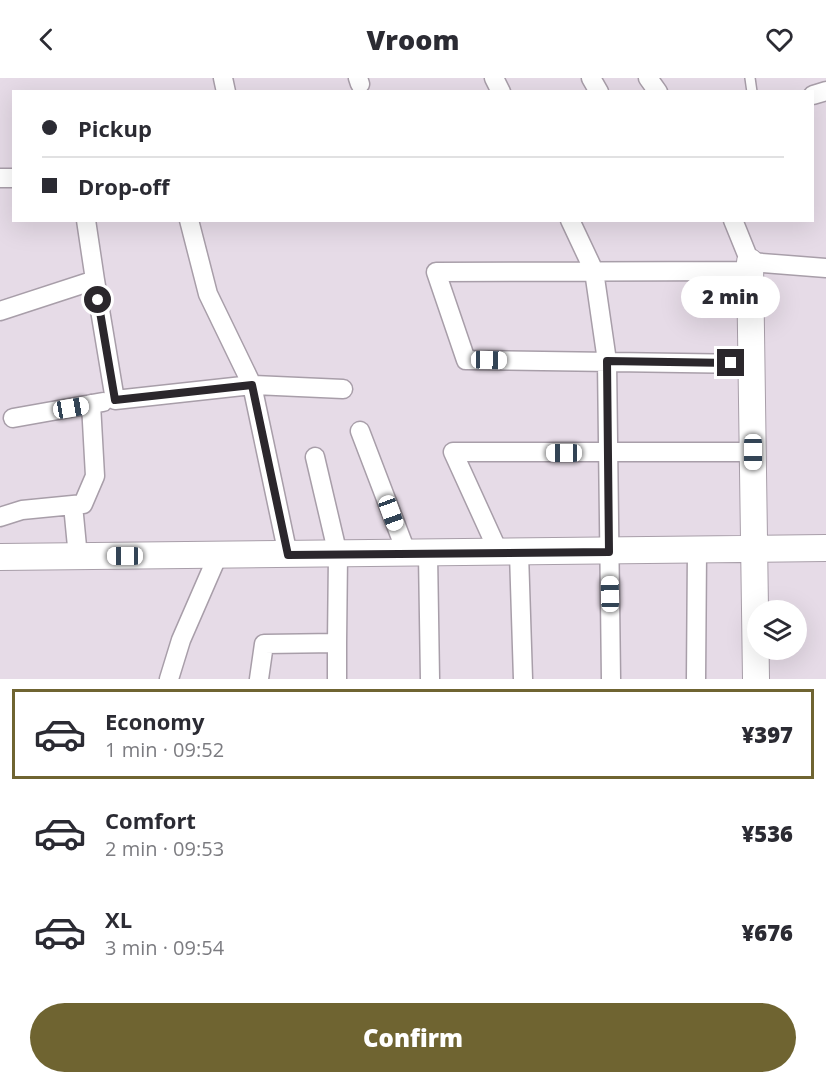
<!DOCTYPE html>
<html lang="en">
<head>
<meta charset="utf-8">
<style>
	body { margin:0; font-family:"Open Sans",sans-serif; background:#f2f2f3; color:#2b2b33; height:100vh; display:flex; flex-direction:column; font-size:22px; white-space:nowrap }
	* { box-sizing:border-box; margin:0 }
	p { font-size:20px; color:#7c7c81 }
	.icon { flex:none; width:33px; height:33px; fill:none; stroke:currentColor; stroke-width:2; stroke-linecap:round; stroke-linejoin:round }
	.map { position:relative; height:601px; overflow:hidden }
	.drawer { display:flex; flex-direction:column; background:#fff; flex:1 }
	.drawer>* { flex:none }
	.hud { position:absolute; left:12px; top:12px; width:802px; height:132px; border-radius:0px; box-shadow:0 6px 24px #0002; display:grid; align-content:center; height:132px; padding:0 30px; background:#fff }
	.tools { position:absolute; left:747px; top:522px; display:grid; gap:12px }
	.tools a { display:grid; place-items:center; width:60px; height:60px; border-radius:50%; background:#fff; box-shadow:0 6px 24px #0002; font-size:30px }
	.end { position:absolute; width:27px; height:27px; margin:-14px; border:8px solid #2b272c; background:#fff; box-shadow:0 0 0 3px #fff }
	.from { border-radius:50% }
	.bubble { position:absolute; height:42px; border-radius:21px; background:#fff; box-shadow:0 6px 24px #0002; font-size:20px; font-weight:800; line-height:42px; text-align:center }
	.car { position:absolute; width:18px; height:36px; margin:-18px -9px; border-radius:8px; box-shadow:0 0 4px 2px #0007; background:linear-gradient(#fff 24%,#345 0 40%,#fff 0 76%,#345 0 86%,#fff 0) }
	.hud b { display:flex; align-items:center; gap:21px; height:57px; font-size:22px }
	.hud b+b { border-top:2px solid #e1e1e2 }
	.hud i { width:15px; height:15px; background:#2b2b33 }
	ul { padding:10px 0 0; list-style:none }
	li { display:flex; align-items:center; gap:18px; height:90px; margin:0 12px 9px; padding:0 18px; border:3px solid transparent; border-radius:0px }
	li div { flex:1 }
	li b { display:block; font-size:22px }
	li em { font-style:normal; font-weight:800 }
	li.on { border-color:#6f6431 }
	li>.icon { width:54px; height:54px; stroke-width:1.5 }
	.cta { display:flex; gap:12px; margin-top:auto; padding:12px 30px }
	.cta a { flex:1; height:69px; border-radius:36px; background:#6f6431; color:#fff; font-size:24px; font-weight:800; line-height:69px; text-align:center }
	header { display:flex; justify-content:space-between; align-items:center; height:78px; padding:0 30px; background:#fff; font-size:27px; font-weight:800 }
	.map>svg:first-child { display:block }
	.lines { fill:none; stroke-linecap:round; stroke-linejoin:round }
	.lane-casing { stroke:#a89ea9; stroke-width:12 }
	.street-casing { stroke:#a89ea9; stroke-width:21 }
	.secondary-casing { stroke:#a89ea9; stroke-width:28 }
	.lane { stroke:#fff; stroke-width:9 }
	.street { stroke:#fff; stroke-width:18 }
	.secondary { stroke:#fff; stroke-width:26 }
	.route { stroke:#2b272c; stroke-width:8 }
</style>
</head>
<body>
<header><svg class="icon" aria-label="back" viewBox="0 0 24 24"><path d="M15 5l-7 7 7 7"/></svg>Vroom<svg class="icon" aria-label="heart" viewBox="0 0 24 24"><path d="M12 20l-8-8c-3-5 5-10 8-4 3-6 11-1 8 4z"/></svg></header>
<div class="map">
<svg width="826" height="601" viewBox="0 0 826 601">
	<rect width="100%" height="100%" fill="#e6dbe7"/>
	<g class="lines">
		<g class="lane-casing">
			<path id="lane" d="M750 0 752 14"/>
		</g>
		<g class="street-casing">
			<path id="street" d="M223 0 226 14
				M358 0 360 6
				M494 0 501 14
				M591 0 599 14
				M648 0 658 14
				M813 17 826 13
				M0 100H14
				M189 142 208 216 252 307 288 477
				M570 142 594 193 607 283 611 601
				M733 142 750 184 826 190
				M750 193 436 194 466 282 751 286
				M95 202 115 322 252 307 343 311
				M0 233 95 202 86 142
				M13 340 103 324
				M360 353 407 476
				M73 427 78 479
				M0 439 22 432 83 426 95 398 91 326
				M499 475 453 374H753
				M519 475 523 601
				M428 476 430 601
				M337 565V601
				M169 601 181 562 218 477
				M259 601 264 566 337 565 338 477 315 379
				M696 601 697 473"/>
		</g>
		<g class="secondary-casing">
			<path id="secondary" d="M750 184 756 601
				M0 479 826 470"/>
		</g>
		<use href="#lane" class="lane"/>
		<use href="#street" class="street"/>
		<use href="#secondary" class="secondary"/>
	</g>
	<g class="lines">
		<path class="route" d="M98 222 115 322 252 307 288 477 609 474 607 283 731 285"/>
	</g>
</svg>
<div class="tools">
<a><svg class="icon" aria-label="layers" viewBox="0 0 24 24"><path d="M12 4l9 5-9 5-9-5zM3 14l9 5 9-5"/></svg></a>
</div>
<i class="end from" style="left:98px;top:222px"></i>
<i class="end" style="left:731px;top:285px"></i>
<div class="bubble" style="left:681px;top:198px;width:99px">2 min</div>
<i class="car" style="left:489px;top:282px;rotate:91deg"></i>
<i class="car" style="left:71px;top:330px;rotate:80deg"></i>
<i class="car" style="left:753px;top:374px;rotate:180deg"></i>
<i class="car" style="left:564px;top:375px;rotate:270deg"></i>
<i class="car" style="left:391px;top:435px;rotate:160deg"></i>
<i class="car" style="left:125px;top:478px;rotate:270deg"></i>
<i class="car" style="left:610px;top:516px;rotate:359deg"></i>
<div class="hud">
<b><i class="from"></i>Pickup</b>
<b><i></i>Drop-off</b>
</div>
</div>
<section class="drawer">
<ul>
<li class="on"><svg class="icon" aria-label="car" viewBox="0 0 24 24"><path d="M5 17H2v-5l4-1 3-4h7l3 4 3 1v5h-3M9 17h6M6 11h13"/><circle cx="7" cy="17" r="2"/><circle cx="17" cy="17" r="2"/></svg><div><b>Economy</b><p>1 min · 09:52</p></div><em>¥397</em></li>
<li><svg class="icon" aria-label="car" viewBox="0 0 24 24"><path d="M5 17H2v-5l4-1 3-4h7l3 4 3 1v5h-3M9 17h6M6 11h13"/><circle cx="7" cy="17" r="2"/><circle cx="17" cy="17" r="2"/></svg><div><b>Comfort</b><p>2 min · 09:53</p></div><em>¥536</em></li>
<li><svg class="icon" aria-label="car" viewBox="0 0 24 24"><path d="M5 17H2v-5l4-1 3-4h7l3 4 3 1v5h-3M9 17h6M6 11h13"/><circle cx="7" cy="17" r="2"/><circle cx="17" cy="17" r="2"/></svg><div><b>XL</b><p>3 min · 09:54</p></div><em>¥676</em></li>
</ul>
<div class="cta"><a>Confirm</a></div>
</section>
</body>
</html>
